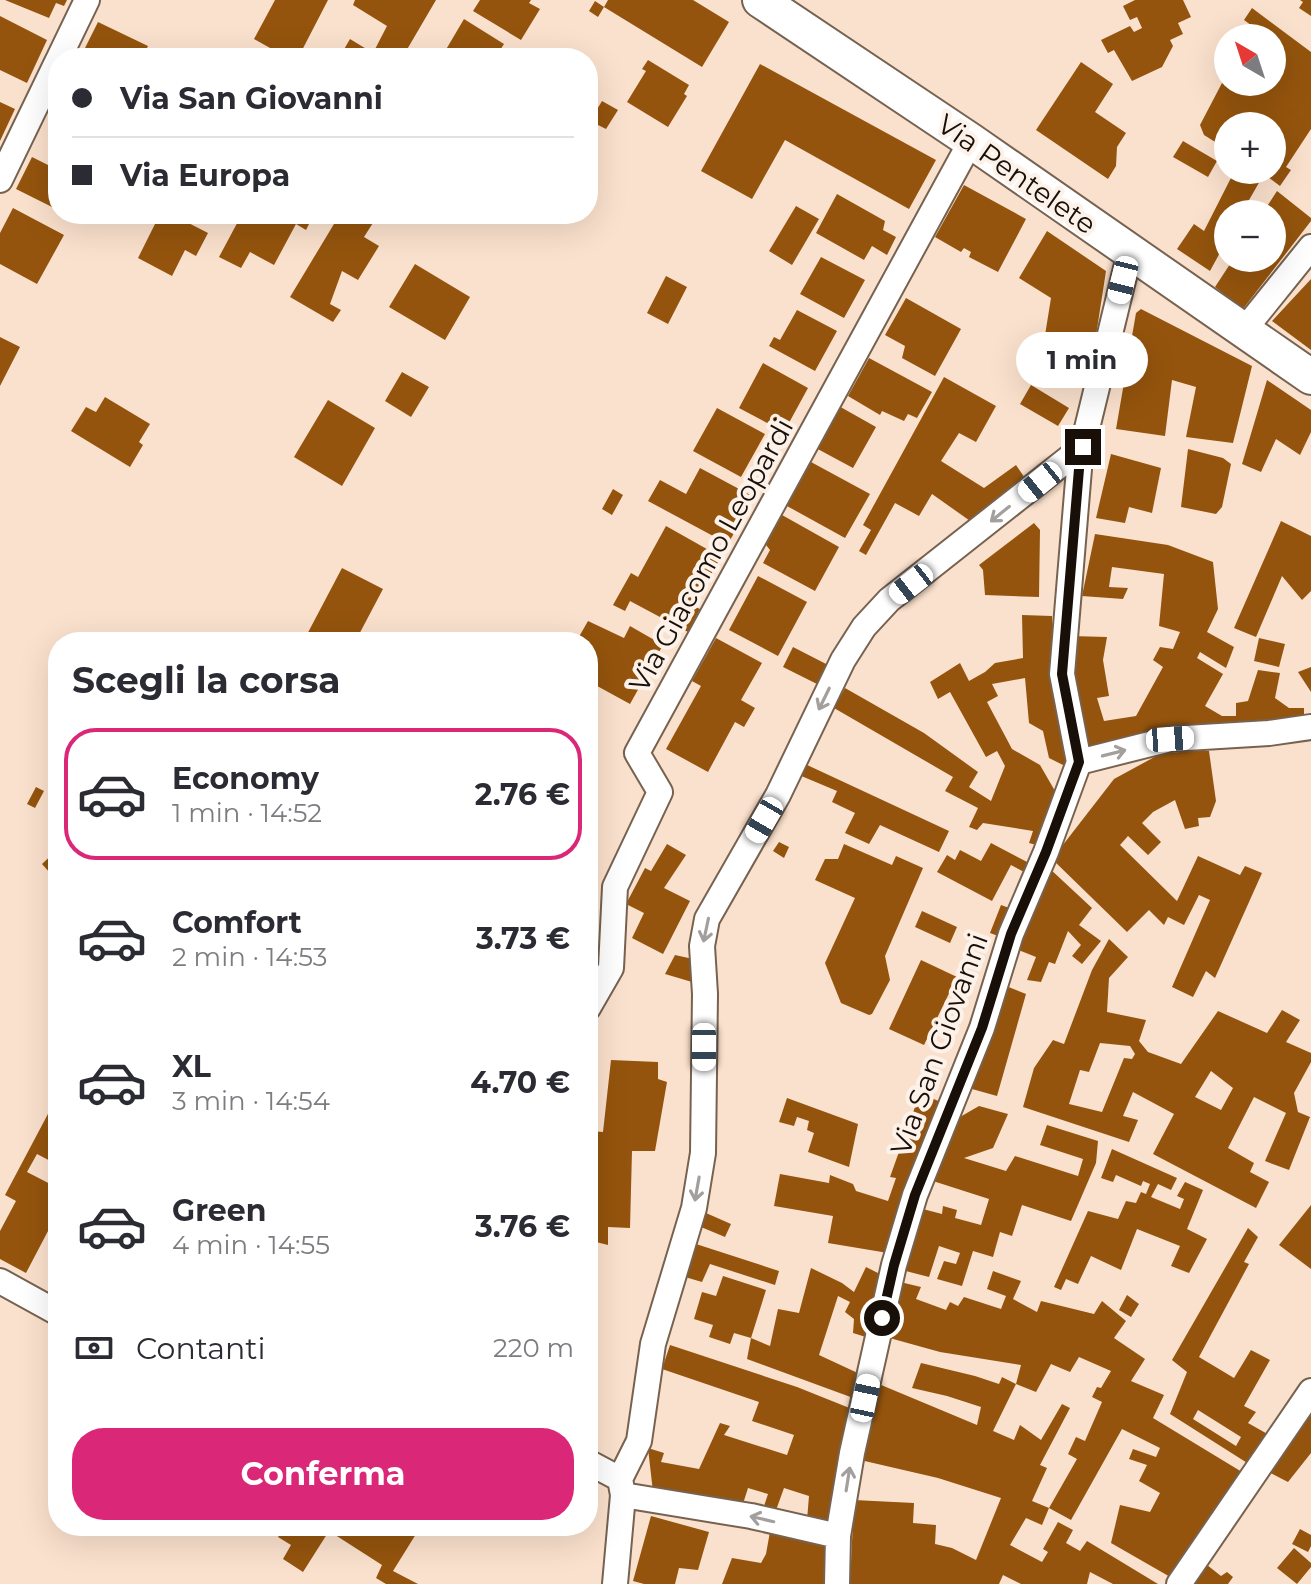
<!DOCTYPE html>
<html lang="it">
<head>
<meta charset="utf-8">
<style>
	body { margin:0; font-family:Montserrat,sans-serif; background:#f2f2f3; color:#2b2b33; height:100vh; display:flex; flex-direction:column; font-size:30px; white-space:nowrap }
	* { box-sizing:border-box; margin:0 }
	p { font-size:26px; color:#7c7c81 }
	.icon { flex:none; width:44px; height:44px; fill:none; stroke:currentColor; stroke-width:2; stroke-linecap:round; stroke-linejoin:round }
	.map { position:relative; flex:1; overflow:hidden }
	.details { position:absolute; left:48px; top:632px; width:550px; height:904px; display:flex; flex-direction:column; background:#fff; border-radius:32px; box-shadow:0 8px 32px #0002 }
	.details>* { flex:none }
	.banner { position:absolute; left:48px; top:48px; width:550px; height:176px; border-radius:32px; box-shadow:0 8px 32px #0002; display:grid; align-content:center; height:176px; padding:0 24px; background:#fff }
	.needle { width:52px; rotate:321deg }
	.buttons { position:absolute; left:1214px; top:24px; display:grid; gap:16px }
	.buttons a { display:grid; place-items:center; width:72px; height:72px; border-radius:50%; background:#fff; box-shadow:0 8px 32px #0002; font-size:40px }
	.end { position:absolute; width:36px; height:36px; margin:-18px; border:10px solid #180f09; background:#fff; box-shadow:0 0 0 4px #fff }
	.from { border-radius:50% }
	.bubble { position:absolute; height:56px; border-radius:28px; background:#fff; box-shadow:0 8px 32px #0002; font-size:26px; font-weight:700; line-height:56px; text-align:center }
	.car { position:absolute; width:24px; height:48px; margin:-24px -12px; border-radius:10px; box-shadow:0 0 6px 2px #0007; background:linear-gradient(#fff 24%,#345 0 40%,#fff 0 76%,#345 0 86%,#fff 0) }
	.banner b { display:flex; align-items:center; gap:28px; height:76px; font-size:30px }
	.banner b+b { border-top:2px solid #e1e1e2 }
	.banner i { width:20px; height:20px; background:#2b2b33 }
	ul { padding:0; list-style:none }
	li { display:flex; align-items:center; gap:24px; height:132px; margin:0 16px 12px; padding:0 8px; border:4px solid transparent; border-radius:32px }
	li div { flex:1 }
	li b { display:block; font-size:30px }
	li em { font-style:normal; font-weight:700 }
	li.selected { border-color:#db2777 }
	li>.icon { width:72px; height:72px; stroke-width:1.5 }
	h2 { padding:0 24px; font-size:36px; line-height:96px }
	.pay { display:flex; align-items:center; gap:20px; height:88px; padding:0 24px; font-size:30px }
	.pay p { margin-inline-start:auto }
	.button { display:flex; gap:16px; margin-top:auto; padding:16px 24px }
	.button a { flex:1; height:92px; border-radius:32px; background:#db2777; color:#fff; font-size:32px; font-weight:700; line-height:92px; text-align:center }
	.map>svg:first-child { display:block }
	.building { fill:#94540d; fill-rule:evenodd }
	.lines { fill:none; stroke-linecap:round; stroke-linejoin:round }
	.street-casing { stroke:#776250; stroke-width:28 }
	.secondary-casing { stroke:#776250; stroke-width:38 }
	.street { stroke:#fff; stroke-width:24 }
	.secondary { stroke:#fff; stroke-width:34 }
	.oneway { stroke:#a39f9d }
	.route { stroke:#180f09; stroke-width:10 }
	.labels { text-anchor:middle; stroke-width:8; stroke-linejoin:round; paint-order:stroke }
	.street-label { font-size:28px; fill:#180f09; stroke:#fcf2ea }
</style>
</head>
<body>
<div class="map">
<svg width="1311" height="1584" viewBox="0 0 1311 1584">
	<rect width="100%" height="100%" fill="#fae1cd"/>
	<path class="building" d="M5 0H67L64 6 56 3 49 18Z
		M275 0H328L298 58H288L254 39Z
		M355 0H436L402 58H339L350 39 373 53 387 26 353 5Z
		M480 0H531L529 3 540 9 521 40 473 11Z
		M608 0H693L729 22 702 67 604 7Z
		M1135 0H1183L1191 17 1178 23 1183 34 1170 40 1173 46 1162 67 1132 81 1114 50 1108 53 1101 40 1130 26 1134 32 1142 28 1137 17 1130 20 1123 6Z
		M1300 0H1311V16L1299 8 1303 2Z
		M595 1 604 7 598 17 589 11Z
		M1252 8 1311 52V129L1286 167 1291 170 1280 186 1264 174 1241 214H1228V238L1210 271 1177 249 1194 224 1204 231 1235 170H1272V126H1228V150L1204 135 1200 125 1222 83 1229 87 1233 82H1272V38H1254L1259 31 1244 20Z
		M0 16 47 40 27 83 0 70Z
		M464 19 504 44 495 58H441Z
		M98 22 148 46 142 58H80Z
		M648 60 689 85 684 94 687 96 668 127 627 102 646 71 642 69Z
		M1081 62 1113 84 1095 112 1126 133 1117 147 1116 166 1108 179 1036 130Z
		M760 64 936 160 909 209 785 140 752 199 701 171Z
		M602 101 618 110 606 129 590 121Z
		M0 102 15 109 0 141Z
		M1183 141 1217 161 1208 177 1173 157Z
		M32 157 58 170V210L16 189Z
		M964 185 1026 219 998 272 969 257 971 252 964 248 961 252 935 237Z
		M1277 191 1311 218V221L1243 309 1215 287 1234 258H1272V214H1262Z
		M837 194 885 221 883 230 896 237 887 255 872 246 864 260 816 233Z
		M796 206 819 219 792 265 769 251Z
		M13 208 64 235 37 284 0 264V233Z
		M160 214H171L208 233 196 256 185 250 172 276 138 258Z
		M242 214H314L306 230 296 224 274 265 250 252 241 268 219 257Z
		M340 214H390L386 220 378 215 364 237 379 246 358 280 342 271 330 304 341 310 333 322 290 297Z
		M1047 231 1106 271 1091 368 1041 360 1051 298 1019 278Z
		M821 257 865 280 844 318 800 294Z
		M415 264 470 297 445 340 389 307Z
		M666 276 687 287 668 324 647 313Z
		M1311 279V350L1272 321Z
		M906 298 961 329 935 376 902 358 905 346 885 335Z
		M1141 309 1252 366 1233 443 1186 437 1196 387 1172 380 1165 436 1116 429 1136 313Z
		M797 310 837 331 815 371 769 346 774 337 780 340Z
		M0 337 20 347 0 386Z
		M869 358 932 392 917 418 908 414 904 421 882 411 880 415 848 396Z
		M763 363 808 388 784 432 739 408Z
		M402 372 429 387 411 417 385 401Z
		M944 377 996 406 976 442 959 433 941 461 984 488 1016 465 1029 484 973 523 932 494 919 516 895 503 866 555 859 551 871 530 863 525Z
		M1267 380 1311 410V432L1300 455 1276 439 1261 472 1242 464Z
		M1031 385 1069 408 1058 426 1020 404Z
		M105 397 150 424 139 442 143 445 130 467 71 431 86 407 96 412Z
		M328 400 375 428 342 486 294 457Z
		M837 405 876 427 853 468 814 447Z
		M717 408 765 434 741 477 693 451Z
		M1188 449 1223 458 1231 464 1222 507 1216 514 1181 507Z
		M1111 454 1161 468 1152 513 1129 507 1125 523 1096 518Z
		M811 462 870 494 845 538 787 506Z
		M700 468 754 497 728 544 648 501 660 480 686 494Z
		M613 489 623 495 612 515 602 509Z
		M782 515 839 547 815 591 763 563 770 550 766 545Z
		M1281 521 1311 536V591L1302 600 1282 576 1256 637 1234 628Z
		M1034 523 1040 530 1039 597 985 595 983 570 979 565Z
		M666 526 721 557 693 606 700 609 688 632 630 601 625 611 613 605 631 573 638 577Z
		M1095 534 1168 545 1213 562 1218 609 1207 632 1234 647 1226 668 1200 652 1197 658 1223 674 1205 706 1222 716H1236V703L1248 701 1258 670 1280 673 1275 698 1289 708H1304V720L1082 749 1069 684 1071 636 1107 637 1103 660 1109 696 1097 698 1104 721 1136 716 1163 667 1153 660 1160 647 1173 649 1180 632 1159 626 1164 574 1112 567 1109 587 1128 588 1123 599 1082 596Z
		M342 568 383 589 355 642H303Z
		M758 576 807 602 778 656 729 630Z
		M1022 615 1052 616 1053 690 1071 769 1049 758 1043 731 1029 723 1025 678 992 684 998 696 987 702 1012 749 1040 765 1055 791H1063L1040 846 1029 843 1033 831 983 823 977 830 969 827 978 808 945 791 953 777 834 708 845 688 924 733 978 772 969 787 991 801 1005 766 997 751 986 757 950 692 938 699 930 682 960 663 969 681 985 672 995 663 1023 658Z
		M588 621 624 638 630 626 663 645 630 704 588 681V642H576Z
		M716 638 762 663 741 700 755 708 744 727 735 722 708 772 666 749 701 686 692 681Z
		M1259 638 1285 644 1279 667 1254 661Z
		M793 647 830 666 819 685 783 667Z
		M1311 667V692L1298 672Z
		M1190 751H1209L1216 801 1210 817 1198 818 1199 826 1185 829 1175 800 1153 812 1142 823 1161 842 1148 855 1128 836 1120 845 1177 901 1198 856 1240 875 1245 866 1262 873 1215 978 1206 971 1193 997 1172 987 1210 900 1199 895 1184 925 1168 917 1164 925 1149 910 1127 932 1052 859 1114 779 1160 754Z
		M805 764 949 831 939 852 880 825 869 844 845 833 855 813 832 802 837 791 799 775Z
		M36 787 44 791 35 808 27 804Z
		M779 842 789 847 784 858 773 851Z
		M991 843 1031 864 1026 873 1011 865 992 901 937 872 947 855 955 860 960 850 981 861Z
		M667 844 686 855 664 888 690 901 663 954 632 938 644 913 626 904 645 868 651 871Z
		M844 844 892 865 896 856 923 868 885 956 890 980 872 1014 869 1015 841 1003 825 963 855 898 815 880 825 859H838Z
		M58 849V882L42 864Z
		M1049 868 1092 908 1079 925 1101 941 1082 964 1072 956 1081 945 1068 931 1055 964 1049 962 1041 982 1027 980 1036 957 1016 949Z
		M1001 905 1012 909 1001 937 990 933Z
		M922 911 957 927 950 943 915 927Z
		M1109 939 1128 957 1109 978 1107 1012 1146 1020 1139 1041 1148 1052 1181 1064 1218 1011 1267 1033 1282 1010 1300 1020 1286 1042 1311 1053V1062L1294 1093 1298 1112 1310 1117 1289 1170 1265 1161 1286 1113 1254 1097 1228 1148 1254 1163 1250 1172 1269 1182 1256 1208 1153 1154 1174 1114 1133 1092 1123 1116 1138 1120 1129 1142 1023 1107 1034 1068 1053 1040 1064 1044 1092 970ZM1100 1043 1130 1046 1135 1054 1132 1059 1124 1058 1102 1112 1069 1104 1080 1070 1089 1072ZM1211 1071 1233 1088 1221 1110 1195 1097Z
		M675 955 693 959 692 982 665 974Z
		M921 960 957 977 924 1045 889 1029Z
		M1006 986 1026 994 997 1096 972 1089 991 1025Z
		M611 1060 658 1062V1079L667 1082 655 1151H632L630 1228 608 1227V1245L588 1240V1161H590L591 1131 603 1132Z
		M920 1093 943 1103 894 1254 828 1243 833 1216 774 1206 780 1174 829 1183 830 1175 853 1184 856 1191 888 1201 896 1178 890 1177Z
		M58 1095V1165L37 1154 27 1172 58 1188V1212L26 1273 0 1259V1231L16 1201 5 1195Z
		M787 1098 858 1124 849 1167 808 1152 814 1133 807 1130 809 1121 797 1117 794 1126 779 1122Z
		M979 1106 1008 1114 993 1148 964 1158 1006 1171 1015 1156 1078 1176 1083 1159 1040 1145 1047 1125 1098 1141 1096 1163 1071 1221 1022 1205 1012 1236 1000 1232 993 1257 973 1251 962 1286 937 1279 944 1261 956 1264 960 1253 939 1246 929 1277 898 1269 919 1208 942 1214 943 1206 957 1210 955 1218 981 1225 989 1199 933 1181 943 1151 960 1117Z
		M1112 1149 1177 1178 1171 1190 1158 1184 1151 1197 1180 1209 1184 1199 1177 1196 1185 1182 1203 1190 1187 1229 1207 1239 1189 1273 1171 1266 1180 1246 1137 1229 1121 1270 1091 1256 1078 1284 1066 1279 1061 1290 1054 1287 1088 1211 1118 1219 1126 1201 1136 1203 1141 1192 1146 1194 1150 1184 1143 1181 1141 1186 1116 1175 1113 1182 1101 1178Z
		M1311 1205V1269L1279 1245Z
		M706 1213 731 1224 725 1237 701 1227Z
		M1248 1228 1258 1237 1244 1262 1249 1264 1199 1357 1234 1378 1251 1350 1270 1360 1244 1406 1256 1412 1248 1423 1271 1436 1252 1466 1170 1414 1187 1372 1172 1360ZM1198 1410 1241 1437 1236 1446 1193 1419Z
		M696 1244 779 1271 775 1285 710 1264 702 1282 685 1277Z
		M866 1267 882 1275 869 1338 853 1333 854 1319 845 1312 850 1302 838 1296 819 1355 862 1375 856 1399 747 1359 751 1338 770 1346 778 1309 799 1313 811 1268 842 1283 854 1292Z
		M993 1271 1021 1281 1013 1299 1037 1312 1041 1301 1094 1314 1102 1301 1126 1321 1114 1338 1145 1359 1131 1381 1164 1395 1153 1418 1242 1472 1172 1578 1111 1543 1120 1505 1150 1512 1160 1493 1139 1481 1147 1465 1129 1459 1133 1449 1156 1457 1160 1448 1122 1429 1071 1520 1049 1508 1077 1459 1068 1454 1076 1437 1085 1441 1102 1402 1092 1397 1097 1387 1101 1388 1111 1371 1079 1357 1070 1372 1051 1364 1036 1392 1016 1384 993 1431 1014 1440 1020 1425 1041 1440 1062 1404 1070 1408 1040 1465 1047 1468 1032 1501 1049 1508 1042 1525 1026 1518 1010 1545 1042 1562 1048 1552 1043 1549 1058 1522 1073 1530 1066 1543 1080 1551 1087 1541 1158 1584H1113L1090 1572 1087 1584H1021L1003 1575 999 1584H850L854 1500 914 1503 913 1523 936 1525 935 1544 952 1548 976 1560 1001 1498 938 1478 856 1459 874 1382 977 1425 981 1407 947 1396 912 1388 921 1363 975 1376 999 1384 1002 1377 1016 1384 1021 1365 940 1352 886 1337 896 1281 921 1287 916 1299 946 1310 950 1302 958 1306 964 1297 1001 1309 1006 1296 987 1289Z
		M723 1276 766 1290 751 1338 734 1333 730 1344 709 1337 713 1325 694 1319 702 1292 716 1296Z
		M1127 1295 1139 1304 1131 1317 1119 1310Z
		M670 1345 797 1387 852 1409 830 1544 826 1584H722L732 1558 761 1563 766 1554 771 1526 807 1520 809 1496 784 1488 775 1513 762 1512 768 1494 748 1488 741 1510 653 1492 648 1448 664 1453 661 1462 699 1469 720 1423 730 1426 724 1435 787 1455 794 1435 752 1421 759 1402 662 1369Z
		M1311 1408V1453L1288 1482 1263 1469Z
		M651 1516 709 1532 698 1570 679 1568 675 1584H644L633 1581Z
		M285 1526H421L393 1571 418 1584H386L376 1578 382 1565 329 1531 303 1572 283 1559 291 1545 278 1537Z
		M1300 1529 1311 1535V1546L1308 1552 1292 1544Z
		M1294 1548 1311 1563V1567L1297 1584 1277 1568Z
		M1202 1561 1221 1576 1227 1572 1233 1577 1228 1584H1186Z"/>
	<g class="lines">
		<g class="street-casing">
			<path id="street" d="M59 58 87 0
				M0 180 58 60
				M1244 330 1311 247
				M1079 762 1062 674 1080 457 1130 252
				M588 1008 611 968 615 887 660 792 637 753 971 141
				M0 1281 58 1313
				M588 1462 620 1479
				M623 1495 751 1516 838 1536
				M615 1584 623 1495 620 1479 639 1441 653 1344 694 1208 703 1153 705 994 702 946 707 919 778 795 843 660 864 627 889 600 1083 447
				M837 1584 838 1536 852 1453 894 1265 915 1195 982 1028 1011 934 1046 852 1079 762 1170 739 1269 733 1311 727
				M1179 1584 1311 1391"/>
		</g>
		<g class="secondary-casing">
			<path id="secondary" d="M760 0 971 141 1311 377"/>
		</g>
		<use href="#street" class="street"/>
		<use href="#secondary" class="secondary"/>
	</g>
	<defs><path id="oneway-shaft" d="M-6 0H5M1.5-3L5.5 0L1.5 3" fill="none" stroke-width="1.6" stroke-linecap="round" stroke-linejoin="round" transform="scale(2)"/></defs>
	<g class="oneway">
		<use href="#oneway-shaft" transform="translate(1000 514) rotate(141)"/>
		<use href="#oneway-shaft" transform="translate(824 699) rotate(116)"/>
		<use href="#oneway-shaft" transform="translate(1114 753) rotate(-14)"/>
		<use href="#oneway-shaft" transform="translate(706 930) rotate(102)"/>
		<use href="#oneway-shaft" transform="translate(697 1189) rotate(100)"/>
		<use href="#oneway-shaft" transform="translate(848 1479) rotate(-81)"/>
		<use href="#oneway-shaft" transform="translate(762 1519) rotate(-167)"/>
	</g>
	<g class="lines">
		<path class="route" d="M882 1318 894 1265 915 1195 982 1028 1011 934 1046 852 1079 762 1062 674 1080 457 1083 447"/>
	</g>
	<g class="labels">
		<g class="street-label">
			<text transform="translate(1017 174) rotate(35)" y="10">Via Pentelete</text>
			<text transform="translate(711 555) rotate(-61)" y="10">Via Giacomo Leopardi</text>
			<text transform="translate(939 1044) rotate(-70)" y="10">Via San Giovanni</text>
		</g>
	</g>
</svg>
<div class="buttons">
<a><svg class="needle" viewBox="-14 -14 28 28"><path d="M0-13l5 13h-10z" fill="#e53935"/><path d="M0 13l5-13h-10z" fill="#7c7c81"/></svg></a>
<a>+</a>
<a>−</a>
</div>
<i class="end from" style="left:882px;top:1318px"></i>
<i class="end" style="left:1083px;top:447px"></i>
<div class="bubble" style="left:1016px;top:332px;width:132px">1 min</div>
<i class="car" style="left:1123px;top:280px;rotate:194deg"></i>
<i class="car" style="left:1040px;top:482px;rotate:231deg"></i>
<i class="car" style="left:911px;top:584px;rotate:232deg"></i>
<i class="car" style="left:1170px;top:739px;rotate:86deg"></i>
<i class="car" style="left:764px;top:820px;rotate:210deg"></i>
<i class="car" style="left:704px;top:1047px;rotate:180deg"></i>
<i class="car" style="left:865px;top:1398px;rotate:12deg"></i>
<div class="banner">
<b><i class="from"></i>Via San Giovanni</b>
<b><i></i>Via Europa</b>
</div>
<section class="details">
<h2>Scegli la corsa</h2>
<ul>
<li class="selected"><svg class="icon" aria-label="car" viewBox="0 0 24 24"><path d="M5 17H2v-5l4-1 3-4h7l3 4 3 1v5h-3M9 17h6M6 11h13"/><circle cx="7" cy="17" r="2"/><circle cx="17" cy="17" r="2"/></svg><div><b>Economy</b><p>1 min · 14:52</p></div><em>2.76 €</em></li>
<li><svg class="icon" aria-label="car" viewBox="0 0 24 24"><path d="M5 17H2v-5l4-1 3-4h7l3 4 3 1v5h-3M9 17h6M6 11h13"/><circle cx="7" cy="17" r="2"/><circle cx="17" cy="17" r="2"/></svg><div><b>Comfort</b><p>2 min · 14:53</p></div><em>3.73 €</em></li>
<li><svg class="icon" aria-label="car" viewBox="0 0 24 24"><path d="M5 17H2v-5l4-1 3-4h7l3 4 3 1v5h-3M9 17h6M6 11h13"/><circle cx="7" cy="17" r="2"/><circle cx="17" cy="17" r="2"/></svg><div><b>XL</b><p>3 min · 14:54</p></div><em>4.70 €</em></li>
<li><svg class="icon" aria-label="car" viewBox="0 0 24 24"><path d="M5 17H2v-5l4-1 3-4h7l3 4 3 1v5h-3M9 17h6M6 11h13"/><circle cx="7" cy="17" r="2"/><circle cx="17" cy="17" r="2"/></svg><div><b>Green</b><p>4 min · 14:55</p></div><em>3.76 €</em></li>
</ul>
<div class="pay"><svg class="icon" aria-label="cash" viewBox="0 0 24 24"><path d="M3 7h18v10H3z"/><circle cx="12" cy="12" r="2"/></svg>Contanti<p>220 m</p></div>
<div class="button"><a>Conferma</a></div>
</section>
</div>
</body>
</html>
